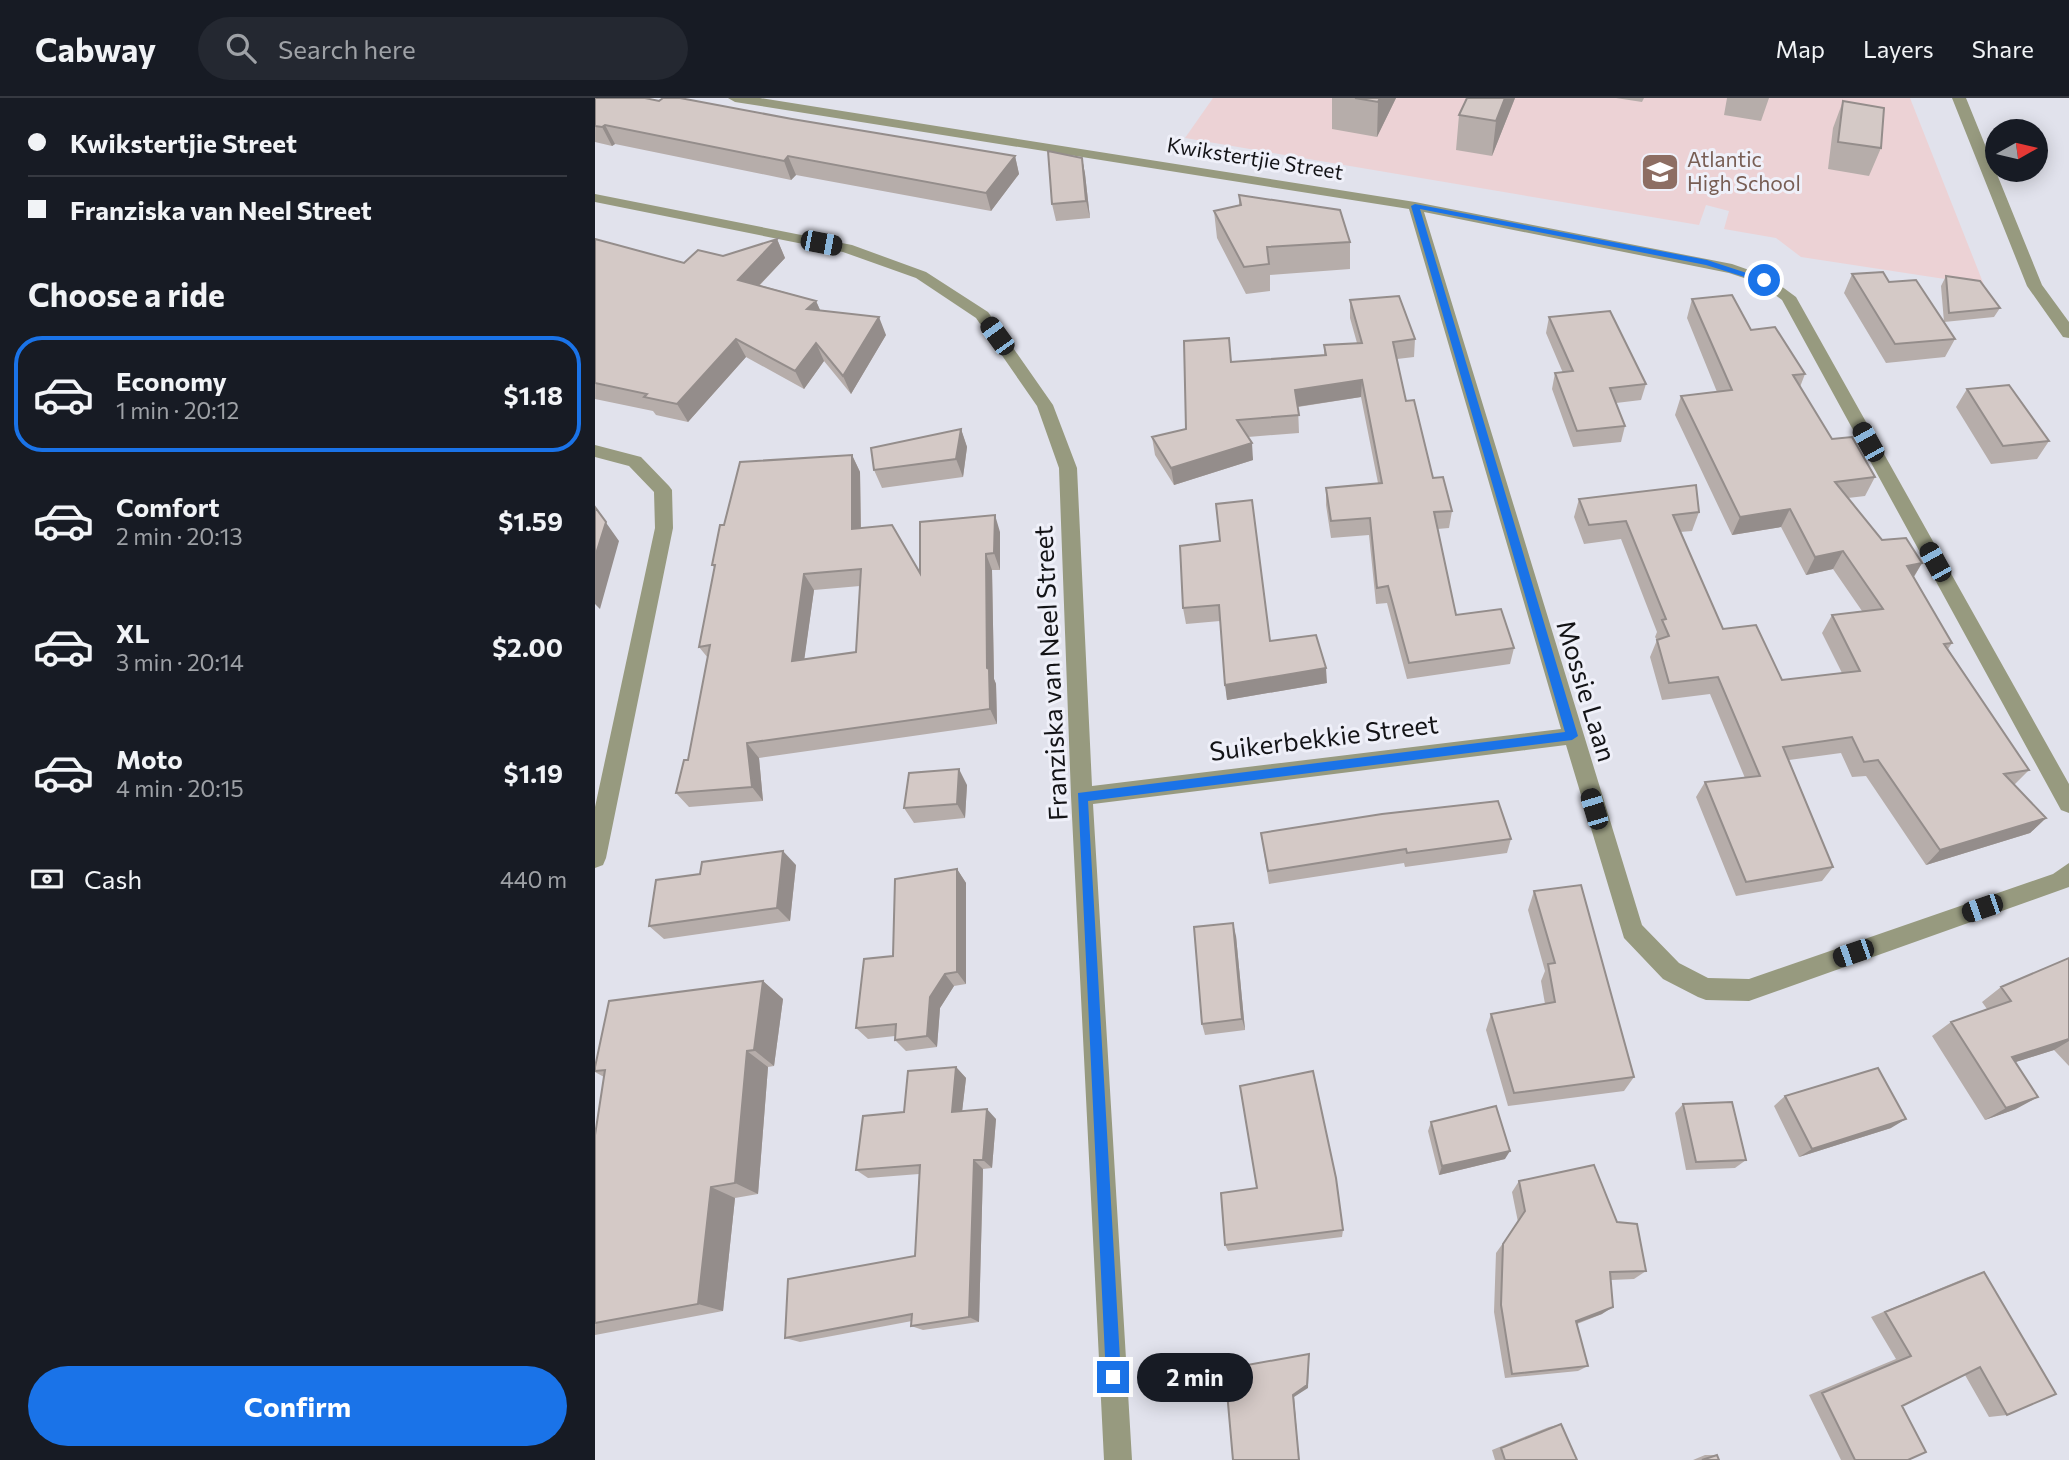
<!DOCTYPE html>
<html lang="en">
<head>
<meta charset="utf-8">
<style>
	body { margin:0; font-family:Commissioner,sans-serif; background:#242831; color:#f1f3f6; height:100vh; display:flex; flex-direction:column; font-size:26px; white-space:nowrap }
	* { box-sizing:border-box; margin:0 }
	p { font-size:23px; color:#9ea1a6 }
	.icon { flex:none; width:38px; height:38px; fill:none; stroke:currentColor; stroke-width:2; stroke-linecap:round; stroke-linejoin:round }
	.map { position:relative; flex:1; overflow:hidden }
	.drawer { display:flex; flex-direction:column; background:#171b24; width:595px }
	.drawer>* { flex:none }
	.top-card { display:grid; align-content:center; height:154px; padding:0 28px; background:#171b24 }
	.needle { width:46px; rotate:82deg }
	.fabs { position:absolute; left:1390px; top:21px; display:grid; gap:14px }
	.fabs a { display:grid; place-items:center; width:63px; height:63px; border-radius:50%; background:#171b24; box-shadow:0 4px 18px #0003; font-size:35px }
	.end { position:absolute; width:32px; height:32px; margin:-16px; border:9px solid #1a73e8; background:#fff; box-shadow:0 0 0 4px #fff }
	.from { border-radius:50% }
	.bubble { position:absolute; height:49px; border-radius:24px; background:#171b24; box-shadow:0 4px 18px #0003; font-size:23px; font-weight:700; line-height:49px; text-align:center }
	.car { position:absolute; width:21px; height:42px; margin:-21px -10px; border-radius:9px; box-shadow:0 0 5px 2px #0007; background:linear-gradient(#222 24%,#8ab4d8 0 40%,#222 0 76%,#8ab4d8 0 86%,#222 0) }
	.top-card b { display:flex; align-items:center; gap:24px; height:66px; font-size:26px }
	.top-card b+b { border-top:2px solid #363941 }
	.top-card i { width:18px; height:18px; background:#f1f3f6 }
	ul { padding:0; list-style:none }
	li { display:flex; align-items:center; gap:21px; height:116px; margin:0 14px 10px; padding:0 14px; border:4px solid transparent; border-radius:28px }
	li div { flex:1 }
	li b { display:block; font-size:26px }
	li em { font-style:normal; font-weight:700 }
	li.on { border-color:#1a73e8 }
	li>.icon { width:63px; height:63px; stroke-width:1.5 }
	h2 { padding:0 28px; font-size:32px; line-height:84px }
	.pay { display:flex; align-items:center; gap:18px; height:77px; padding:0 28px; font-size:26px }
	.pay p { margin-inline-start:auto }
	.cta { display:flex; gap:14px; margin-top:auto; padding:14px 28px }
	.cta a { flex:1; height:80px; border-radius:42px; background:#1a73e8; color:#fff; font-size:28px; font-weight:700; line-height:80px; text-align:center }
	header { display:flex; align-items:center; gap:42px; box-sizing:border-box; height:98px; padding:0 35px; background:#171b24; border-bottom:2px solid #363941 }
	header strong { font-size:33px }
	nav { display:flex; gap:38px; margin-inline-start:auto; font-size:24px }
	.search { width:490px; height:63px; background:#242831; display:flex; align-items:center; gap:18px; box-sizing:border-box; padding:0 24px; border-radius:38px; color:#9ea1a6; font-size:26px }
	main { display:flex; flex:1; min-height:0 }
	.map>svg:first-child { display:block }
	.education { fill:#ecd2d5 }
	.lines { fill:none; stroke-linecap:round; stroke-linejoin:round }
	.minor { fill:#979a7f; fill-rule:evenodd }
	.wall { fill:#b6adaa; fill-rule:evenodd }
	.shaded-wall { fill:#948d8b }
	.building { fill:#d4c9c6; stroke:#948d8b; stroke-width:2; fill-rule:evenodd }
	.route { fill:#1a73e8 }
	.labels { text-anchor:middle; stroke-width:6; stroke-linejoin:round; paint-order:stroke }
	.far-street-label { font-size:21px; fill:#131316; stroke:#eff0f9 }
	.far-education-label { font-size:21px; fill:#785e54; stroke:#eff0f9; text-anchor:start }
	.street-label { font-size:26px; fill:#131316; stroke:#eff0f9 }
</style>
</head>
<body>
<header>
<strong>Cabway</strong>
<div class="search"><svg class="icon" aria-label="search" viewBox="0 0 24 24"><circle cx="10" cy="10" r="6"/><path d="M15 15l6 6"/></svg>Search here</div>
<nav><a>Map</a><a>Layers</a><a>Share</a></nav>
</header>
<main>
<section class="drawer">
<div class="top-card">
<b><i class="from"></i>Kwikstertjie Street</b>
<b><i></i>Franziska van Neel Street</b>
</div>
<h2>Choose a ride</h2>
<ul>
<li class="on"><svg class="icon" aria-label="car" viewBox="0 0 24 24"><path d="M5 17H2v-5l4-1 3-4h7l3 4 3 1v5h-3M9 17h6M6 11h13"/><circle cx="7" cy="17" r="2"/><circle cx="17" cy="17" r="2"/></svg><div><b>Economy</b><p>1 min · 20:12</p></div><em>$1.18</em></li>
<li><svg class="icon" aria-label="car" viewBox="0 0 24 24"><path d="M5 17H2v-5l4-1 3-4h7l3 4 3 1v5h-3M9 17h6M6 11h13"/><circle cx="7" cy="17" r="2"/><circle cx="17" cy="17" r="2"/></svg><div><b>Comfort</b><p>2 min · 20:13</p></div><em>$1.59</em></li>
<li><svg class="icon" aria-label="car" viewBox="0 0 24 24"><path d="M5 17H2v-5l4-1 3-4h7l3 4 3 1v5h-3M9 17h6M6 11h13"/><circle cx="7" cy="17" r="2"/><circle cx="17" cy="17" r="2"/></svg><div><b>XL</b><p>3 min · 20:14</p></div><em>$2.00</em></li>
<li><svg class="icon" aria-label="car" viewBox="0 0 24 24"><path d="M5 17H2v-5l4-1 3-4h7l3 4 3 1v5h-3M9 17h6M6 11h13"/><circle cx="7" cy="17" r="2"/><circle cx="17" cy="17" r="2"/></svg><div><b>Moto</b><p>4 min · 20:15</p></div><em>$1.19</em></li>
</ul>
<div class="pay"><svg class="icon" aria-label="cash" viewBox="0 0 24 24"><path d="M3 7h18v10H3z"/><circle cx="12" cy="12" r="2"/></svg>Cash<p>440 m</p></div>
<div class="cta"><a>Confirm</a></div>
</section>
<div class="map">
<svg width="1474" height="1362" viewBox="0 0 1474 1362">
	<rect width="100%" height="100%" fill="#e1e2ec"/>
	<path class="education" d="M618 0H1315L1389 187 1206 159 1181 140 1129 131 1134 113 1111 107 1104 127 590 40Z"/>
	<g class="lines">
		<path class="minor" d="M133 0H165L820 104 1137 166 1174 179 1201 199 1474 686V715L1466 712 1187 202 1164 185 1134 175 829 114 1047 827 1084 865 1113 880 1154 881 1458 776 1474 765V789L1154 903 1111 902 1103 899 1068 881 1029 840 971 647 498 706 537 1362H509L476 698 464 370 442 308 381 220 321 180 248 154 0 104V96L257 147 331 174 393 214 458 307 482 370 497 688 966 631 814 111 140 4Z
			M1357 0H1371L1447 187 1474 224V240L1468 239 1432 188Z
			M0 347 46 359 74 388 77 392 78 430 11 760 8 767 0 770V709L60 430 59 394 34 368 0 359Z"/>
	</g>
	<path class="wall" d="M0 0 64 3 197 21 420 58 424 76 396 113 201 77 196 82 20 46 17 48 0 44Z
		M737 0H801L782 39 737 31Z
		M920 0 897 58 861 52 864 17Z
		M1021 0H1049L1047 4Z
		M1132 0H1174L1166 23 1129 17Z
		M1248 3 1286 50 1274 78 1233 71 1238 30Z
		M487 60 490 76 495 120 461 123 457 106Z
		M644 97 755 144V171L675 177V193L651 196 622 140 619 113 644 107Z
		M0 141 89 165 128 158 182 141 190 160 165 187 221 203 225 212 291 237 256 296 229 263 209 291 151 259 93 324 61 317 58 313 0 301Z
		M1257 176 1294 184 1360 241 1350 259 1291 265 1249 195Z
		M1351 178 1405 210 1399 219 1349 224 1346 188Z
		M1097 201 1156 232 1210 276 1205 289 1237 341 1280 379 1270 398 1253 400 1287 442 1327 465 1319 479 1357 545 1353 551 1434 672 1419 687 1451 720 1435 735 1331 767 1271 678 1257 679 1246 655 1194 662 1238 769 1227 783 1141 798 1101 699 1110 684 1150 680 1115 596 1067 602 1055 559 1062 542 1060 539 1062 534 1026 441 989 446 979 419 984 401 1104 414 1097 433 1085 434 1128 531 1187 582 1247 575 1227 535 1237 517 1267 513 1238 471 1211 477 1186 429 1137 437 1080 317 1086 298 1122 294 1092 220Z
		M755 202 820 241 819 259 802 261 811 303 838 380 857 413 854 430 842 431 861 517 919 550 915 566 812 581 792 505 781 506 774 437 736 440 731 407V390L783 385 766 299 703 309 704 335 653 339 658 362 579 387 560 357 557 339 591 331 729 257V247L762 245 755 220Z
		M954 219 1051 286 1046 302 1021 305 1030 328 1026 344 978 349 957 291 960 275H968L951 235Z
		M1372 291 1454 343 1442 361 1396 366 1361 309Z
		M366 331 372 349 368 379 287 390 279 372Z
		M257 357 265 374 266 430 325 475 405 434V472H397L399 581 401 586 402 626 164 660 168 703 94 709 81 695 93 662 113 560 104 549 120 470 117 467 129 427ZM265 488 261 554 209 561 219 492Z
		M585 448 675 543 732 585 632 602 625 523 591 526 588 510Z
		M372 687 370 720 319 725 309 710Z
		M666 735 916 741 912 755 810 769 809 765 674 786Z
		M201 767 195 823 69 841 54 828Z
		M362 771 371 785V886L359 888 345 910 342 949 311 953 300 942V938L273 941 261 930 298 858Z
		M939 793 1039 979 1029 993 913 1008 891 932 896 916 950 906 946 883 950 873 933 812Z
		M641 838 650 932 610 937 607 926Z
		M1474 860V968L1459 952 1420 964 1421 1011 1390 1022 1337 938 1356 924 1392 911 1387 904 1406 889Z
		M168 883 188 901 179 968 173 969 163 1096 140 1100 128 1213 0 1237V1038L9 979 0 974V969Z
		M361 969 371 980 367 1013 401 1021 397 1070 388 1071 384 1224 328 1232 316 1228 317 1223 205 1244 190 1240 320 1158 324 1076 273 1080 261 1072 309 1014Z
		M1190 998 1296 1030 1204 1059 1179 1008Z
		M1088 1006 1151 1062 1140 1070 1091 1072 1080 1015Z
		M836 1024 910 1061 844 1077 833 1033Z
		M924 1083 1022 1124 1051 1173 1039 1181 1016 1182 1007 1216 982 1226 993 1268 983 1273 910 1280 899 1214 901 1155 923 1124 917 1094Z
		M662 1090 748 1132 747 1139 633 1153 630 1147Z
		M1389 1174 1412 1317 1394 1319 1370 1277 1307 1308 1313 1362H1246L1214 1297 1301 1261 1276 1219 1373 1179Z
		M966 1326 982 1362H900L897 1352 954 1329Z
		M1110 1357H1122L1124 1362H1098Z"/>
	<path class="shaded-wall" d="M785 0H801L782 39 783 4Z
		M910 0H920L897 58 901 23Z
		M10 27 20 46 17 48 7 29Z
		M193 58 201 77 196 82 189 63Z
		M420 58 424 76 396 113 391 95Z
		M487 60 490 76 495 120 491 103Z
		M182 141 190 160 152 200 143 182Z
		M221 203 229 221 212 211Z
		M284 219 291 237 256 296 248 278Z
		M141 241 151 259 93 324 82 306Z
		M221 245 229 263 209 291 200 273Z
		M767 282 766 299 700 309V292Z
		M366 331 372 349 368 379 361 361Z
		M657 345 658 362 579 387 576 370Z
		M257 357 265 374 266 448 257 431Z
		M0 409 24 443 5 511 0 506Z
		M1195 411 1186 429 1137 437 1145 419Z
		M400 417 405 434V472L399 455Z
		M1248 453 1238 471 1211 477 1220 459Z
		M391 456 397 472 399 581 401 586 402 626 395 611 392 570Z
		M1327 465 1316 483 1312 468Z
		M209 476 219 492 207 578 197 563Z
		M731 570 732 585 632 602 630 587Z
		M152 645 164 660 168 703 157 689Z
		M364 671 372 687 370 720 362 706Z
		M1451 720 1435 735 1331 767 1345 752Z
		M188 753 201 767 195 823 182 810Z
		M362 771 371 785V886L362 874Z
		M638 825 641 838 650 932 647 921Z
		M350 876 359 888 345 910 342 949 332 938 335 899Z
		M168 883 188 901 179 968 159 952Z
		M1474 941V943L1459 952 1396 972 1417 959Z
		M152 953 173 969 163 1096 140 1085Z
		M361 969 371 980 366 1023 357 1014Z
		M1443 999 1421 1011 1390 1022 1411 1010Z
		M392 1011 401 1021 397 1070 388 1062Z
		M1311 1021 1296 1030 1204 1059 1217 1051Z
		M915 1053 910 1061 844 1077 847 1068Z
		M379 1062 388 1071 384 1224 374 1219Z
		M116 1089 140 1100 128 1213 103 1206Z
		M1018 1209 1007 1216 971 1229 981 1223Z
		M714 1256 713 1290 699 1299 704 1362 698 1297Z"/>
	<path class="building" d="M0 0H50L64 3 68 0H85L197 21 420 58 391 95 193 58 189 63 10 27 7 29 0 28Z
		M760 0H785L783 4Z
		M872 0H910L901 23 864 17Z
		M1248 3 1289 10 1286 50 1243 44Z
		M453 53 487 60 491 103 457 106Z
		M644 97 745 112 755 144 672 149 674 166 649 169 619 113 646 107Z
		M0 141 89 165 103 152 128 158 182 141 143 182 221 203 212 211 284 219 248 278 221 245 200 273 141 241 82 306 49 299 52 296 0 285Z
		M1288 174 1294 184 1321 182 1360 241 1300 246 1257 176Z
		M1351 178 1385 183 1405 210 1354 215Z
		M1137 197 1156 232 1180 229 1210 276 1198 277 1237 341 1257 339 1280 379 1240 384 1287 442 1311 440 1327 465 1312 468 1357 545 1349 546 1434 672 1409 676 1451 720 1345 752 1283 662 1269 664 1257 639 1188 649 1238 769 1151 784 1110 684 1165 678 1123 579 1074 585 1062 542 1074 538 1067 522 1071 521 1031 423 994 427 984 401 1101 387 1104 414 1078 417 1128 531 1161 527 1187 582 1265 573 1237 517 1288 511 1248 453 1220 459 1195 411 1145 419 1086 298 1137 292 1097 201Z
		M804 198 820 241 798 244 811 303 819 302 838 380 848 379 857 413 839 414 861 517 906 511 919 550 814 565 793 488 782 490 775 420 736 423 731 390 787 385 767 282 700 292 704 317 642 322 657 345 576 370 557 339 591 331 589 243 634 240 636 264 731 257 729 247 767 245 755 202Z
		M1015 213 1051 286 1015 290 1030 328 982 333 960 275 978 273 954 219Z
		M1414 287 1454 343 1408 348 1372 291Z
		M366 331 361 361 279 372 276 350Z
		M257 357V431L297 427 325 475V424L400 417 399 455 391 456 392 570 394 571 395 611 152 645 157 689 81 695 89 662H93L115 547 104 549 120 467H117L125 427H129L145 364ZM266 471 261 554 197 563 209 476Z
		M657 402 675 543 721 537 731 570 630 587 624 507 588 510 585 448 625 443 621 406Z
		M0 409 11 424 0 459Z
		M364 671 362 706 309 710 314 675Z
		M903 703 916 741 812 755 811 751 673 773 666 735 787 716Z
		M188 753 182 810 54 828 61 782 105 776 107 764Z
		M362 771V874L350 876 335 899 332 938 300 942 301 926 261 930 269 861 298 858 300 781Z
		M986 787 1039 979 919 995 896 916 960 904 953 866 960 865 939 793Z
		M638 825 647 921 607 926 599 829Z
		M1474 860V941L1417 959 1443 999 1411 1010 1356 924 1416 903 1406 889Z
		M168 883 159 952 152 953 140 1085 116 1089 103 1206 0 1225V1037L10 972 0 973V969L14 903Z
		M361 969 357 1014 392 1011 388 1062H379L374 1219 316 1228 317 1216 190 1240 193 1181 320 1158 325 1067 261 1072 268 1018 309 1014 313 973Z
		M1283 970 1311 1021 1217 1051 1190 998Z
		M718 973 741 1080 748 1132 630 1147 626 1095 662 1090 645 988Z
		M1137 1004 1151 1062 1101 1064 1088 1006Z
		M901 1008 915 1053 847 1068 836 1024Z
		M999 1067 1022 1124 1042 1126 1051 1173 1015 1174 1018 1209 981 1223 993 1268 917 1276 906 1207 908 1146 930 1113 924 1083Z
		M1389 1174 1461 1296 1412 1317 1385 1269 1307 1308 1331 1354 1313 1362H1260L1227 1295 1316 1258 1290 1214Z
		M714 1256 712 1287 698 1297 704 1362H638L630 1271Z
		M966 1326 982 1362H910L906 1350Z
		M1122 1357 1124 1362H1107Z"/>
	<path class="route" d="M820 106 1112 162 1173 182 1169 185 1111 167 825 111 983 638 977 642 493 703 526 1279 524 1284 518 1287 513 1284 511 1279 483 695 970 634 816 108Z"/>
	<defs>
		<g id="school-square" transform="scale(2.0125)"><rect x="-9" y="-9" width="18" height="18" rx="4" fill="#8d6e63" stroke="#eff0f9"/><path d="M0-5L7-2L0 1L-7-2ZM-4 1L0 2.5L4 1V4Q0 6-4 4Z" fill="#fff"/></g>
	</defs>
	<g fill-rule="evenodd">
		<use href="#school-square" x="1065" y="74"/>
	</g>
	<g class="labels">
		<g class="far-street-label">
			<text transform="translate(660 61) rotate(9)" y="7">Kwikstertjie Street</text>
		</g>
		<g class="far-education-label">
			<text x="1092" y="69">Atlantic<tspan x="1092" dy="24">High School</tspan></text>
		</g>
		<g class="street-label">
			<text transform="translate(456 575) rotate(-93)" y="9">Franziska van Neel Street</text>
			<text transform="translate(991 593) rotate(73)" y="9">Mossie Laan</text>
			<text transform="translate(729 640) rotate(-7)" y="9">Suikerbekkie Street</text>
		</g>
	</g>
</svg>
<div class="fabs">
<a><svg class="needle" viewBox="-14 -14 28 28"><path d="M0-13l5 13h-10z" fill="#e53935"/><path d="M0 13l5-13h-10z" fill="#9ea1a6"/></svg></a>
</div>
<i class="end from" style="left:1169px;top:182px"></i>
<i class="end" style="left:518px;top:1279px"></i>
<div class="bubble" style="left:542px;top:1255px;width:116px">2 min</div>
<i class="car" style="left:226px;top:145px;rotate:101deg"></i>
<i class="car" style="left:402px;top:238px;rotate:324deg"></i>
<i class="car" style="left:1273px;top:344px;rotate:331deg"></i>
<i class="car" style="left:1340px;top:464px;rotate:331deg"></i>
<i class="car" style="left:999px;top:711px;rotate:343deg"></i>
<i class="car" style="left:1387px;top:810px;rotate:251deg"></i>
<i class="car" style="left:1258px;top:855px;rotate:251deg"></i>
</div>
</main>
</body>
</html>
